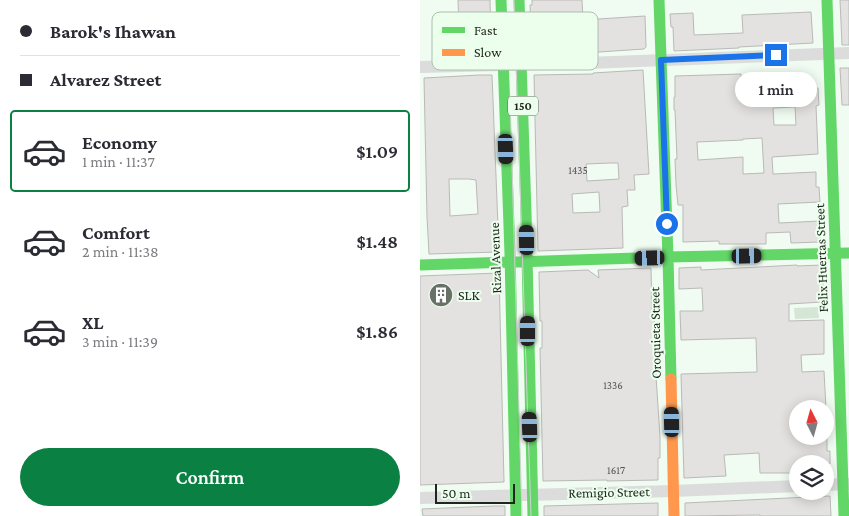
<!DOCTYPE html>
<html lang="en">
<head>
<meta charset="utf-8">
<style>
	body { margin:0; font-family:"Crimson Pro",serif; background:#f7f7f7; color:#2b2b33; height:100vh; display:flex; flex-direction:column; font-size:19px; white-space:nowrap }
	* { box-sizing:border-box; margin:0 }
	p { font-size:16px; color:#7c7c81 }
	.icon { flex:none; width:28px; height:28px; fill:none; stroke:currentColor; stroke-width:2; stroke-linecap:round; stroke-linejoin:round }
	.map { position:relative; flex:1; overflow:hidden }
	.drawer { display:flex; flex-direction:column; background:#fff; width:420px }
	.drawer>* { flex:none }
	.guide { display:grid; align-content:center; height:110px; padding:0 20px; background:#fff }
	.needle { width:32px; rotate:354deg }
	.controls { position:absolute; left:369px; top:400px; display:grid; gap:10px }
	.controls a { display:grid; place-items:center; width:45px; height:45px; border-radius:50%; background:#fff; box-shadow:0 2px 12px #0003; font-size:25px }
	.scale { position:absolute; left:15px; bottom:12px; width:80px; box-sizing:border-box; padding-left:5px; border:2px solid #1f251f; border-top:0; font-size:14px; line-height:18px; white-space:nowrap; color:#1f251f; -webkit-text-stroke:4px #ecffed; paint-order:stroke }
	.end { position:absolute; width:22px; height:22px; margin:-11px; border:6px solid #1a73e8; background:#fff; box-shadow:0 0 0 2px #fff }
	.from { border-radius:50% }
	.bubble { position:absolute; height:35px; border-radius:18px; background:#fff; box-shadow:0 2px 12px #0003; font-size:16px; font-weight:600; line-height:35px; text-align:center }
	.car { position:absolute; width:15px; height:30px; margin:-15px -8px; border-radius:6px; box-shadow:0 0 4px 1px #0007; background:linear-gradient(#222 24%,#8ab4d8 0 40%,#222 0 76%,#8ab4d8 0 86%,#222 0) }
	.guide b { display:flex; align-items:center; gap:18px; height:48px; font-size:19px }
	.guide b+b { border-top:1px solid #e1e1e2 }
	.guide i { width:12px; height:12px; background:#2b2b33 }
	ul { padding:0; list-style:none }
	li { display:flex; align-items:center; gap:15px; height:82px; margin:0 10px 8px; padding:0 10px; border:2px solid transparent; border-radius:5px }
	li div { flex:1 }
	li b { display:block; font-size:19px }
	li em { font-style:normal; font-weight:600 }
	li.on { border-color:#0b8043 }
	li>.icon { width:45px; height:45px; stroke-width:1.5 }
	.action { display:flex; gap:10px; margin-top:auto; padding:10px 20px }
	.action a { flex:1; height:58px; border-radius:30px; background:#0b8043; color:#fff; font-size:20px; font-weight:600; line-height:58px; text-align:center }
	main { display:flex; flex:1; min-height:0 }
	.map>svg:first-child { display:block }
	.green { fill:#d5e5d6 }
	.building { fill:#e4e2e1; stroke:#b9bab7; fill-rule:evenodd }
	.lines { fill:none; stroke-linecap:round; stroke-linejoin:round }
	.street { stroke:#dbdcdb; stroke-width:12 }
	.fast { stroke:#63d668; stroke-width:11 }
	.slow { stroke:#ff974d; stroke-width:11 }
	.tram { stroke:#d1d3d1; stroke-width:1 }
	.route { stroke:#1a73e8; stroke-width:6 }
	.labels { text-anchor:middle; stroke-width:4; stroke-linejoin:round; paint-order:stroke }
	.number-label { font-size:11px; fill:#505450 }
	.shield { fill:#ecffed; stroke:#5c665d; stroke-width:1 }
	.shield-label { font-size:12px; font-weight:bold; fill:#1f251f }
	.street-label { font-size:14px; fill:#1f251f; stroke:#ecffed }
	.poi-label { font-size:14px; fill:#1f251f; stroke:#ecffed; text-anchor:start }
	.key { fill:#ecffed; stroke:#aebeaf; stroke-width:1 }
	.key-label { font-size:14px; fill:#1f251f }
</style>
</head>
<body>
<main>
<section class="drawer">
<div class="guide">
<b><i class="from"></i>Barok's Ihawan</b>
<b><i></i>Alvarez Street</b>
</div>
<ul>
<li class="on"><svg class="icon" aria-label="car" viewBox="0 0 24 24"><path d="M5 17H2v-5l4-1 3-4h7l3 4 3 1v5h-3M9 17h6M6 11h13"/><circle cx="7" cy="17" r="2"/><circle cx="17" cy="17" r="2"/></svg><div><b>Economy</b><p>1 min · 11:37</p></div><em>$1.09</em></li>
<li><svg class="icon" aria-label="car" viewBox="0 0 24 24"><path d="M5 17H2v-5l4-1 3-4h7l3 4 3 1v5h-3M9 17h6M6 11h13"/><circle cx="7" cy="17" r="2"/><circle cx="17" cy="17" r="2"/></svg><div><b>Comfort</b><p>2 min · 11:38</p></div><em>$1.48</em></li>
<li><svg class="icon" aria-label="car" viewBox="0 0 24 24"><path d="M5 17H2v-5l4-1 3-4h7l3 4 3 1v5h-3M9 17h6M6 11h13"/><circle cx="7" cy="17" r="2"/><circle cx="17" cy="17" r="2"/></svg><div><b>XL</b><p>3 min · 11:39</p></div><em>$1.86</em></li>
</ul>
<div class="action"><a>Confirm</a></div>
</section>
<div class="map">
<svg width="429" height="516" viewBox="0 0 429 516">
	<rect width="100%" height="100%" fill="#f0fbf1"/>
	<path class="green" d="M398 307 399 318 375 319 374 308Z"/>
	<path class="building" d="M38 0H70L71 48 40 50Z
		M112 0H162L163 20 225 16 226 47 224 49 164 53V54L112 56 110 5H112Z
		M420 0H429V45H422Z
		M391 12 393 43 319 47V48L254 51 253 27H251L250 14 273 13 274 35 323 33 322 15Z
		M420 68H429V105H422Z
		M223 70 229 174 214 175 215 190H207L208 206 202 207 203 248 118 251 114 75 173 74V73ZM190 163H198L199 179 167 181 166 164ZM179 192 180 212 153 213 152 194Z
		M321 74V92L398 88 399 105 396 106 398 154 352 157 353 174 396 172V187H399L400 202 358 204 359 223 400 221V242L371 243 370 232 346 233V244H299V241L263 242V205H258L256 185 255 159H257L255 110H254V97H255V76ZM375 107 376 125H354L353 108ZM342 138 344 173 323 174V157L278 160 277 142 323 140V139Z
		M60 75H72L79 252 9 254 7 217 4 78ZM29 179H49L56 180 58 214 30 216Z
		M377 265V266L402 265 403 287H401L402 302 369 304V321L404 320V354L381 355 382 372 404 371 406 409H378V436H407V451H410V464H378V473H340L339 453 304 455 306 476 264 478 261 374 337 372 336 338 261 340 260 311H283L282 288 259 289V268L281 267V270Z
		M231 268 232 312H234L236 376 240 437V458H238V480L187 481V480L123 481 120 348H122V321H120L119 272 168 270 179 278 178 270Z
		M79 273 84 482 0 485V276Z
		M410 496 411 516H340V515L265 516V503Z
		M238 503V516H124V506Z
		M74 506H85V516H3L2 509Z"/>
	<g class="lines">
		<path class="street" d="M0 67 167 63 429 53
			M405 485 429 484
			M0 498 253 491 378 486"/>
		<path class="fast" d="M81 0 90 254 96 516
			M99 0 106 213 113 516
			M239 0 248 257 251 379
			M407 0 424 516
			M0 265 248 257 429 253"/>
		<path class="slow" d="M251 379 254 516"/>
		<path class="tram" d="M94 0 111 516
			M90 95 102 516"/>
	</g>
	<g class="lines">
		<path class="route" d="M247 224 241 60 356 55"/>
	</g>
	<defs>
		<g id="building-disc" transform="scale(1.25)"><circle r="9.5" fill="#687068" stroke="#ecffed"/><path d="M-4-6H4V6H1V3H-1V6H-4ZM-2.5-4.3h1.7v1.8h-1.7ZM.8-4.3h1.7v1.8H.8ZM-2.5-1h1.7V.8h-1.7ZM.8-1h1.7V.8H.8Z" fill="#fff"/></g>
	</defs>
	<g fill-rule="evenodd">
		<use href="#building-disc" x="21" y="295"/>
	</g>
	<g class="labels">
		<g class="number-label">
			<text x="158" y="174">1435</text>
			<text x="193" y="389">1336</text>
			<text x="196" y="474">1617</text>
		</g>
		<rect class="shield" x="88" y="96.5" width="30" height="19" rx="4"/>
		<g class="shield-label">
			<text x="103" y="110">150</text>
		</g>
		<g class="street-label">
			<text transform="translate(75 258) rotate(-92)" y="5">Rizal Avenue</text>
			<text transform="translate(401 258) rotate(-92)" y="5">Felix Huertas Street</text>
			<text transform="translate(235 333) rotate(-91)" y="5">Oroquieta Street</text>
			<text transform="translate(189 492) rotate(-1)" y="5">Remigio Street</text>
		</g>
		<g class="poi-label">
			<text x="38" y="300">SLK</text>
		</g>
	</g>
	<rect x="12" y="12" width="166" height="58" rx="8" class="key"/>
	<rect x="22" y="27" width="23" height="6" fill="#63d668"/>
	<rect x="22" y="49" width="23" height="7" fill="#ff974d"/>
	<g class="key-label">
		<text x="54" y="35">Fast</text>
		<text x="54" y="57">Slow</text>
	</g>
</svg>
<div class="controls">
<a><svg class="needle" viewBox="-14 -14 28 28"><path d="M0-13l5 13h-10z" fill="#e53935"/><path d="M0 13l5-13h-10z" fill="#7c7c81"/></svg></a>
<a><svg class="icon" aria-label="layers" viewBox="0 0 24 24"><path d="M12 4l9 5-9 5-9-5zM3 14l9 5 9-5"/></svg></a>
</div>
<div class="scale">50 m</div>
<i class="end from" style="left:247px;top:224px"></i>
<i class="end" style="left:356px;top:55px"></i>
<div class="bubble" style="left:315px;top:72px;width:82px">1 min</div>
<i class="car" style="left:86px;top:149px;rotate:178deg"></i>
<i class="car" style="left:107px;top:240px;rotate:359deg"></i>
<i class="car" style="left:327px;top:256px;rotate:89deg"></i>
<i class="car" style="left:230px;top:258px;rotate:268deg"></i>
<i class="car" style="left:108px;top:331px;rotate:0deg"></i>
<i class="car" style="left:252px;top:422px;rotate:359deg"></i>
<i class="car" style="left:110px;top:427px;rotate:358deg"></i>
</div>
</main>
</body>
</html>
